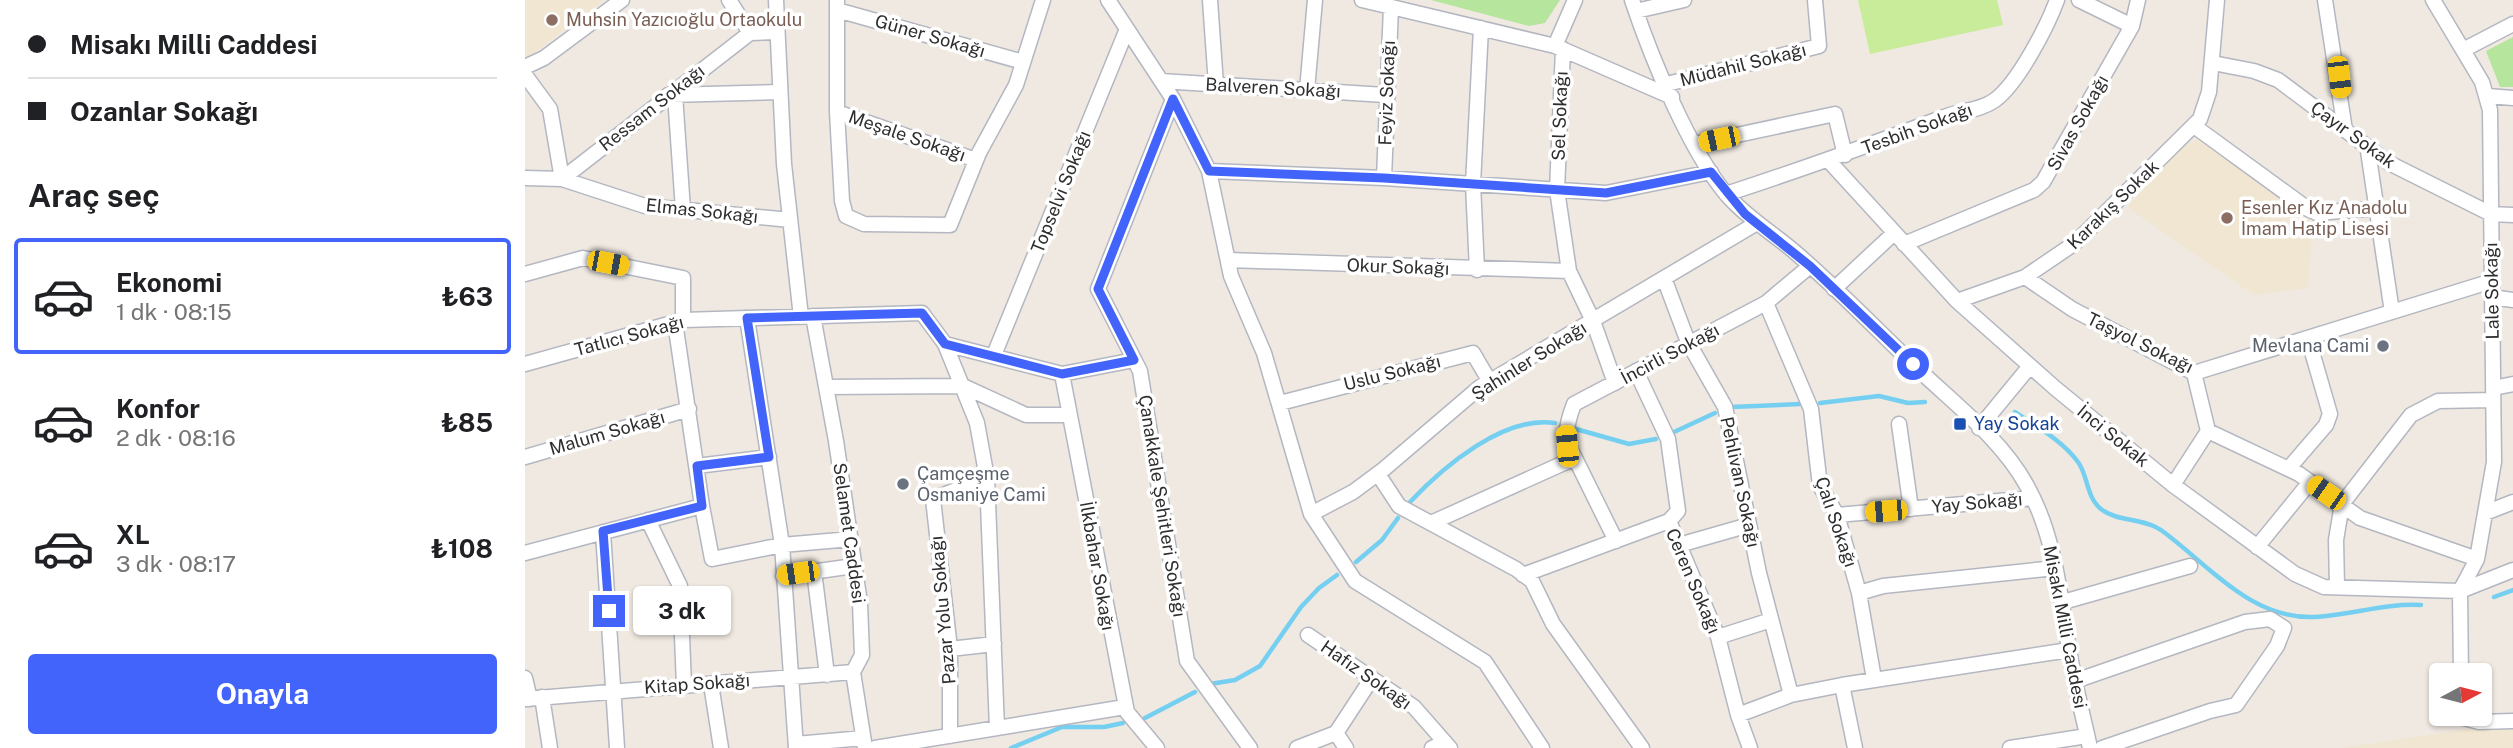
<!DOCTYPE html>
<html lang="tr">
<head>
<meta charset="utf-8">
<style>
	body { margin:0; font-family:"Public Sans",sans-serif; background:#f2f2f2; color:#202124; height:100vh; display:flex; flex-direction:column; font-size:26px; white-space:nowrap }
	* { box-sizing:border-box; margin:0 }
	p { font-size:23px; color:#757577 }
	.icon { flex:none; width:38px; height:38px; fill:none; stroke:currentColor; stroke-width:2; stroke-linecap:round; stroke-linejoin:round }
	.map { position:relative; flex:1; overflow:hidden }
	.sheet { display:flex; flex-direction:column; background:#fff; width:525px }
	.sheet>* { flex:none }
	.top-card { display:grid; align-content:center; height:154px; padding:0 28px; background:#fff }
	.needle { width:46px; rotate:83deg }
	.controls { position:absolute; left:1904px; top:663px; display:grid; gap:14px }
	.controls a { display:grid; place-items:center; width:63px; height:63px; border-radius:7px; background:#fff; box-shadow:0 2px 5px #0004; font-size:35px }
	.end { position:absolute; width:32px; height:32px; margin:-16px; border:9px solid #4264fb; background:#fff; box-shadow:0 0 0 4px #fff }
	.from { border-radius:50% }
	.bubble { position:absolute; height:49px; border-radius:7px; background:#fff; box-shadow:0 2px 5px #0004; font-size:23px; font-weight:700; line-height:49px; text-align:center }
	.car { position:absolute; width:21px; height:42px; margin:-21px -10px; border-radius:9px; box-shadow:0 0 5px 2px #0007; background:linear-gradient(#f5c518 24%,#345 0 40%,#f5c518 0 76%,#345 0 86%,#f5c518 0) }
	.top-card b { display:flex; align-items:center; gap:24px; height:66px; font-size:26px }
	.top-card b+b { border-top:2px solid #e0e0e0 }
	.top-card i { width:18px; height:18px; background:#202124 }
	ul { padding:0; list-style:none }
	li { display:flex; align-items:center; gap:21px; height:116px; margin:0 14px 10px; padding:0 14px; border:4px solid transparent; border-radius:7px }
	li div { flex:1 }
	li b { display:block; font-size:26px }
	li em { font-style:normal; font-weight:700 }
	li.selected { border-color:#4264fb }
	li>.icon { width:63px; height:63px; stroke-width:1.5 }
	h2 { padding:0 28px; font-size:32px; line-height:84px }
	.cta { display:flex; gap:14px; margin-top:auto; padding:14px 28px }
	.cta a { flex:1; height:80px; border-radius:7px; background:#4264fb; color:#fff; font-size:28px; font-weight:700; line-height:80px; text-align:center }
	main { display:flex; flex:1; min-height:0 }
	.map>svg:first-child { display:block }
	.education { fill:#f0e6d1 }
	.green { fill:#b6e59e }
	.pitch { fill:#c9ec9a }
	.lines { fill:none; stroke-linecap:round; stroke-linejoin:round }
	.stream { stroke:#75cff0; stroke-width:4.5 }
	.minor-casing { stroke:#b4b7c1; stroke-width:17 }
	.minor { stroke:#fff; stroke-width:14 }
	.route { stroke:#4264fb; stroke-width:9 }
	.education-dot { fill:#8d6e63; stroke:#fff; stroke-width:2.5 }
	.worship-dot { fill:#6b7280; stroke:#fff; stroke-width:2.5 }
	.transit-dot { fill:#1a4fb4; stroke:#fff; stroke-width:2.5 }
	.labels { text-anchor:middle; stroke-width:7; stroke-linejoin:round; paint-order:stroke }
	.education-label { font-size:18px; fill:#785e54; stroke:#fff; text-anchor:start }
	.street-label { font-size:18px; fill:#2e2e2e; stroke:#fff }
	.worship-label { font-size:18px; fill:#5b616d; stroke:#fff; text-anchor:end }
	.transit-label { font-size:18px; fill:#164399; stroke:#fff; text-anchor:start }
</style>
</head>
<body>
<main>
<section class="sheet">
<div class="top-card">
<b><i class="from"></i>Misakı Milli Caddesi</b>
<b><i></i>Ozanlar Sokağı</b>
</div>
<h2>Araç seç</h2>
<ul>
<li class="selected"><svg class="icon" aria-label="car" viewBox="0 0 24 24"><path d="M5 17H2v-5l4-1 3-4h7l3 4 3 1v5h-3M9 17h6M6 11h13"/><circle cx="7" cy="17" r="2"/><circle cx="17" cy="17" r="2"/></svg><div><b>Ekonomi</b><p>1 dk · 08:15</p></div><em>₺63</em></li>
<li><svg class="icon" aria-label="car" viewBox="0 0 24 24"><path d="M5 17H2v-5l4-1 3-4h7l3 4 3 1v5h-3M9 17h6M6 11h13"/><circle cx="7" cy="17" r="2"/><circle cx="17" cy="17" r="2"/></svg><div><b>Konfor</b><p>2 dk · 08:16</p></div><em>₺85</em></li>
<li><svg class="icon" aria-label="car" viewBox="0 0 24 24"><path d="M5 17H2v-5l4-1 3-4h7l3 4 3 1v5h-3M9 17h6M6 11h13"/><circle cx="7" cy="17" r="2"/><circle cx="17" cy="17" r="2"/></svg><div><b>XL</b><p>3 dk · 08:17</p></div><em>₺108</em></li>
</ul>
<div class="cta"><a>Onayla</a></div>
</section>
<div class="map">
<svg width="1988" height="748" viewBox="0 0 1988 748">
	<rect width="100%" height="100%" fill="#efe9e1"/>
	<path class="education" d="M0 0H79L0 59Z
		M1673 140 1788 219 1783 288 1729 295 1602 207 1660 145Z
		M1988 722V748H1817Z"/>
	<path class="green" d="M906 0H1035L1020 23 1004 26Z
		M1988 37V87H1975L1961 51Z"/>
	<path class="pitch" d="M1333 0H1472L1478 25 1345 54Z"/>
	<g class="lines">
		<path class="stream" d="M1295 403 1354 396 1383 403 1400 402
			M1206 407 1276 404
			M1490 412C1511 426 1538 441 1553 462 1563 475 1561 497 1576 509 1592 522 1619 518 1636 530 1684 565 1726 620 1790 617 1826 615 1860 603 1896 605
			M1051 429 1104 444 1131 439
			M1149 432 1190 413
			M885 502C918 467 979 415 1030 423
			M831 562 857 540 873 518
			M1969 597 1988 590
			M685 684 710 680 735 666 776 607 794 588 812 575
			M620 718 670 692
			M486 748 537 727H579L598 723"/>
		<g class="minor-casing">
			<path id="minor" d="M204 0 225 33
				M251 0 259 164 276 317
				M312 0V112L317 201 321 216 339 224 425 225 454 153 491 85 518 0
				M583 0 648 99 684 171 706 276 739 353 786 514 830 581 960 662 1017 748
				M685 0 691 85
				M837 0 1030 46 1147 97
				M1107 0C1126 57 1164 150 1202 195 1222 218 1248 233 1271 253 1314 290 1353 331 1394 370 1431 405 1477 440 1502 486 1530 536 1535 595 1544 649 1549 683 1558 715 1565 748
				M1554 0 1607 26
				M1800 0 1820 130
				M1908 0 1957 82 1965 110 1969 462 1952 559 1935 591
				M312 10 498 62
				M1111 11 1159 0
				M1030 46 1050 0
				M1038 49 1032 190 1044 271 1068 321 1090 383
				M1938 50 1988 24
				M1688 63 1729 71 1753 80 1864 163 1966 214 1988 215
				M0 67 19 58 97 0
				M0 75 25 109 37 179 120 206 265 220
				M636 81 860 95
				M1142 84 1294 46 1290 0
				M782 90 790 0
				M143 95 255 92
				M150 95 158 210
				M1963 96 1988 98
				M648 99 573 289 615 371 662 661 725 748
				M312 112 451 160
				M1669 126 1783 209 1792 213 1852 208
				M1170 144 1310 114 1320 155
				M1843 151 1867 312
				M1304 161 1432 301 1530 388 1648 485 1770 574 1799 587 1935 591 1988 570
				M684 171 859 178 1081 193 1186 172
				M0 178 37 179 225 33 252 32
				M859 178 866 7
				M1201 194C1275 170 1347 144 1419 117 1436 110 1455 111 1470 100 1493 83 1522 27 1532 0
				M1379 244 1509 190 1518 182 1607 26 1613 0
				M703 260 1044 271
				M952 270 948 184 956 28
				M0 274 58 258 158 278V320
				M1500 277 1550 243 1675 119 1684 92 1692 0
				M1139 278 1163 342 1200 407 1234 573 1266 695
				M1309 289 1368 234
				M1967 297 1988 300
				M1432 301 1500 277 1547 309 1669 373 1967 281
				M1241 303 1286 409 1295 486 1312 515 1334 593 1349 679
				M288 316 311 441 335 603 337 655 328 672 340 748
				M222 318 257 545 271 748
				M420 344 452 423 462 478 472 728
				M469 355 602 29
				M0 364 158 320 397 313 420 344 537 374 609 360
				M1111 371 1143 439 1153 511 1144 521
				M537 374 602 712 632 748
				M301 387 438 386 501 415H545
				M1968 388 1988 384
				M755 403 948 353 965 382
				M1374 424 1386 509
				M1454 428 1505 366
				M1683 431 1774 474 1835 518 1952 559
				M0 457 164 409
				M1050 458C1038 438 1041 425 1049 404L1241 303 1285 266
				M172 466 244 457
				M1764 468 1801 425 1805 414 1783 338
				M853 474 874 506 991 569 1007 581 1028 624 1117 748
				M1648 485 1683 431 1669 373
				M177 506 187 559 257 545 326 539
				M1960 513 1988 502
				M786 514 828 492 859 469 955 387 1232 223
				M1312 515 1508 498
				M123 520 155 586 159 686
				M906 523 1050 458 1091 541
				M78 532 92 748
				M1154 545 1224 525
				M1732 547 1785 482
				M0 553 177 506 150 322
				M289 571 302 675
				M998 575 1144 521 1193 637 1213 715 1225 748
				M258 576 329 566
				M1812 587 1811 540 1817 504 1886 415 1913 401 1968 400
				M1935 591 1936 676
				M1334 593 1358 586 1530 568
				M1538 602 1665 566
				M783 635 889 707 925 748
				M1193 637 1246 620
				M425 649 469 644
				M0 678 5 699
				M1550 681 1720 622 1745 619 1759 628 1752 646 1711 705 1685 711 1577 748
				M186 684 196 748
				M1317 685 1544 650
				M17 697 25 748
				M0 699 328 672
				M1938 714 1939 718 1954 722 1988 721
				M1213 715 1266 695 1317 685 1330 748
				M811 733 821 748
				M425 736V649L408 499 462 478
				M271 744 338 738
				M350 748 600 707
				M772 748 811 733 847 678
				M907 748 920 742
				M1485 748 1562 736"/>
		</g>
		<use href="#minor" class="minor"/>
	</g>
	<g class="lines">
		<path class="route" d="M84 611 78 531 177 506 172 466 244 457 222 318 397 313 420 344 537 374 609 360 573 289 648 99 684 171 859 178 1081 193 1186 172 1220 214 1285 266 1388 364"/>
	</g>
	<g class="education-dot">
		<circle cx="27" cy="20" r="7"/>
		<circle cx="1702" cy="218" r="7"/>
	</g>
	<g class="worship-dot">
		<circle cx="1858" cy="346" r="7"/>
		<circle cx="378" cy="484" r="7"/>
	</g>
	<rect class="transit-dot" x="1428" y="417" width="14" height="14" rx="3.5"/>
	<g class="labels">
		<g class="education-label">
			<text x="41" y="26">Muhsin Yazıcıoğlu Ortaokulu</text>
			<text x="1716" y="214">Esenler Kız Anadolu<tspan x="1716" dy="21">İmam Hatip Lisesi</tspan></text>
		</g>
		<g class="street-label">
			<text transform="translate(405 36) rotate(16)" y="6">Güner Sokağı</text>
			<text transform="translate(1218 65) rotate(-14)" y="6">Müdahil Sokağı</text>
			<text transform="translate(748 88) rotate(3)" y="6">Balveren Sokağı</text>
			<text transform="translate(862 93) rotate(-88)" y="6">Feyiz Sokağı</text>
			<text transform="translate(127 108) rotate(-38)" y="6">Ressam Sokağı</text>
			<text transform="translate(1035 116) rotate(-88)" y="6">Sel Sokağı</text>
			<text transform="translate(1553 123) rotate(-61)" y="6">Sivas Sokağı</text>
			<text transform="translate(1392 129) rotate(-20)" y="6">Tesbih Sokağı</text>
			<text transform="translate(1828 135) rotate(36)" y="6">Çayır Sokak</text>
			<text transform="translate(382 136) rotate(19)" y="6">Meşale Sokağı</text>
			<text transform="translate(536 192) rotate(-68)" y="6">Topselvi Sokağı</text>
			<text transform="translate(1588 205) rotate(-44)" y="6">Karakış Sokak</text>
			<text transform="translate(177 211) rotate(6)" y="6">Elmas Sokağı</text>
			<text transform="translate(873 267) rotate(2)" y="6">Okur Sokağı</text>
			<text transform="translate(1967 291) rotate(-91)" y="6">Lale Sokağı</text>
			<text transform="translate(104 336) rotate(-15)" y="6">Tatlıcı Sokağı</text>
			<text transform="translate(1615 343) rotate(26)" y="6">Taşyol Sokağı</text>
			<text transform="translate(1145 354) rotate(-28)" y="6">İncirli Sokağı</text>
			<text transform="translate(1004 361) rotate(-32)" y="6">Şahinler Sokağı</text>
			<text transform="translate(867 373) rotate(-14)" y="6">Uslu Sokağı</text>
			<text transform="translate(82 433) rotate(-16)" y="6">Malum Sokağı</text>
			<text transform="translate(1588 436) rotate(39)" y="6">İnci Sokak</text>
			<text transform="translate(1215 482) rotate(78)" y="6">Pehlivan Sokağı</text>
			<text transform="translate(1452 503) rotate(-5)" y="6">Yay Sokağı</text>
			<text transform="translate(637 506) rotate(81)" y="6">Çanakkale Şehitleri Sokağı</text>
			<text transform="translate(1311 522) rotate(71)" y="6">Çalı Sokağı</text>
			<text transform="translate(324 533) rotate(82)" y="6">Selamet Caddesi</text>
			<text transform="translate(572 566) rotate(80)" y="6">İlkbahar Sokağı</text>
			<text transform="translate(1168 581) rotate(67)" y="6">Ceren Sokağı</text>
			<text transform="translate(418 610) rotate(-95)" y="6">Pazar Yolu Sokağı</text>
			<text transform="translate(1540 627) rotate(79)" y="6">Misakı Milli Caddesi</text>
			<text transform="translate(841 675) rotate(35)" y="6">Hafız Sokağı</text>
			<text transform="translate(172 684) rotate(-4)" y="6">Kitap Sokağı</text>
		</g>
		<g class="worship-label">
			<text x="1844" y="352">Mevlana Cami</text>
			<text x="392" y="480" text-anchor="start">Çamçeşme<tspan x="392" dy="21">Osmaniye Cami</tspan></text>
		</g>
		<g class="transit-label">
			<text x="1449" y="430">Yay Sokak</text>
		</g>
	</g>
</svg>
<div class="controls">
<a><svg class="needle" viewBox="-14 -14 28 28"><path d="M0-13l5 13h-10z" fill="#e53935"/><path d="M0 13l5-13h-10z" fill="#757577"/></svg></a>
</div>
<i class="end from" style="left:1388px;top:364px"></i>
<i class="end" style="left:84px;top:611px"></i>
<div class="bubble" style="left:108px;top:586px;width:98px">3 dk</div>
<i class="car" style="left:1814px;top:77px;rotate:173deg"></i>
<i class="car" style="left:1194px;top:139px;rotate:258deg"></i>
<i class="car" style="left:83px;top:263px;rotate:101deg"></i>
<i class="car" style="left:1042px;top:446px;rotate:355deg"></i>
<i class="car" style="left:1801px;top:493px;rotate:305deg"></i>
<i class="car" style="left:1361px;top:511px;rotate:265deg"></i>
<i class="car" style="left:273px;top:573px;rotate:262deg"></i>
</div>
</main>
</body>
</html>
